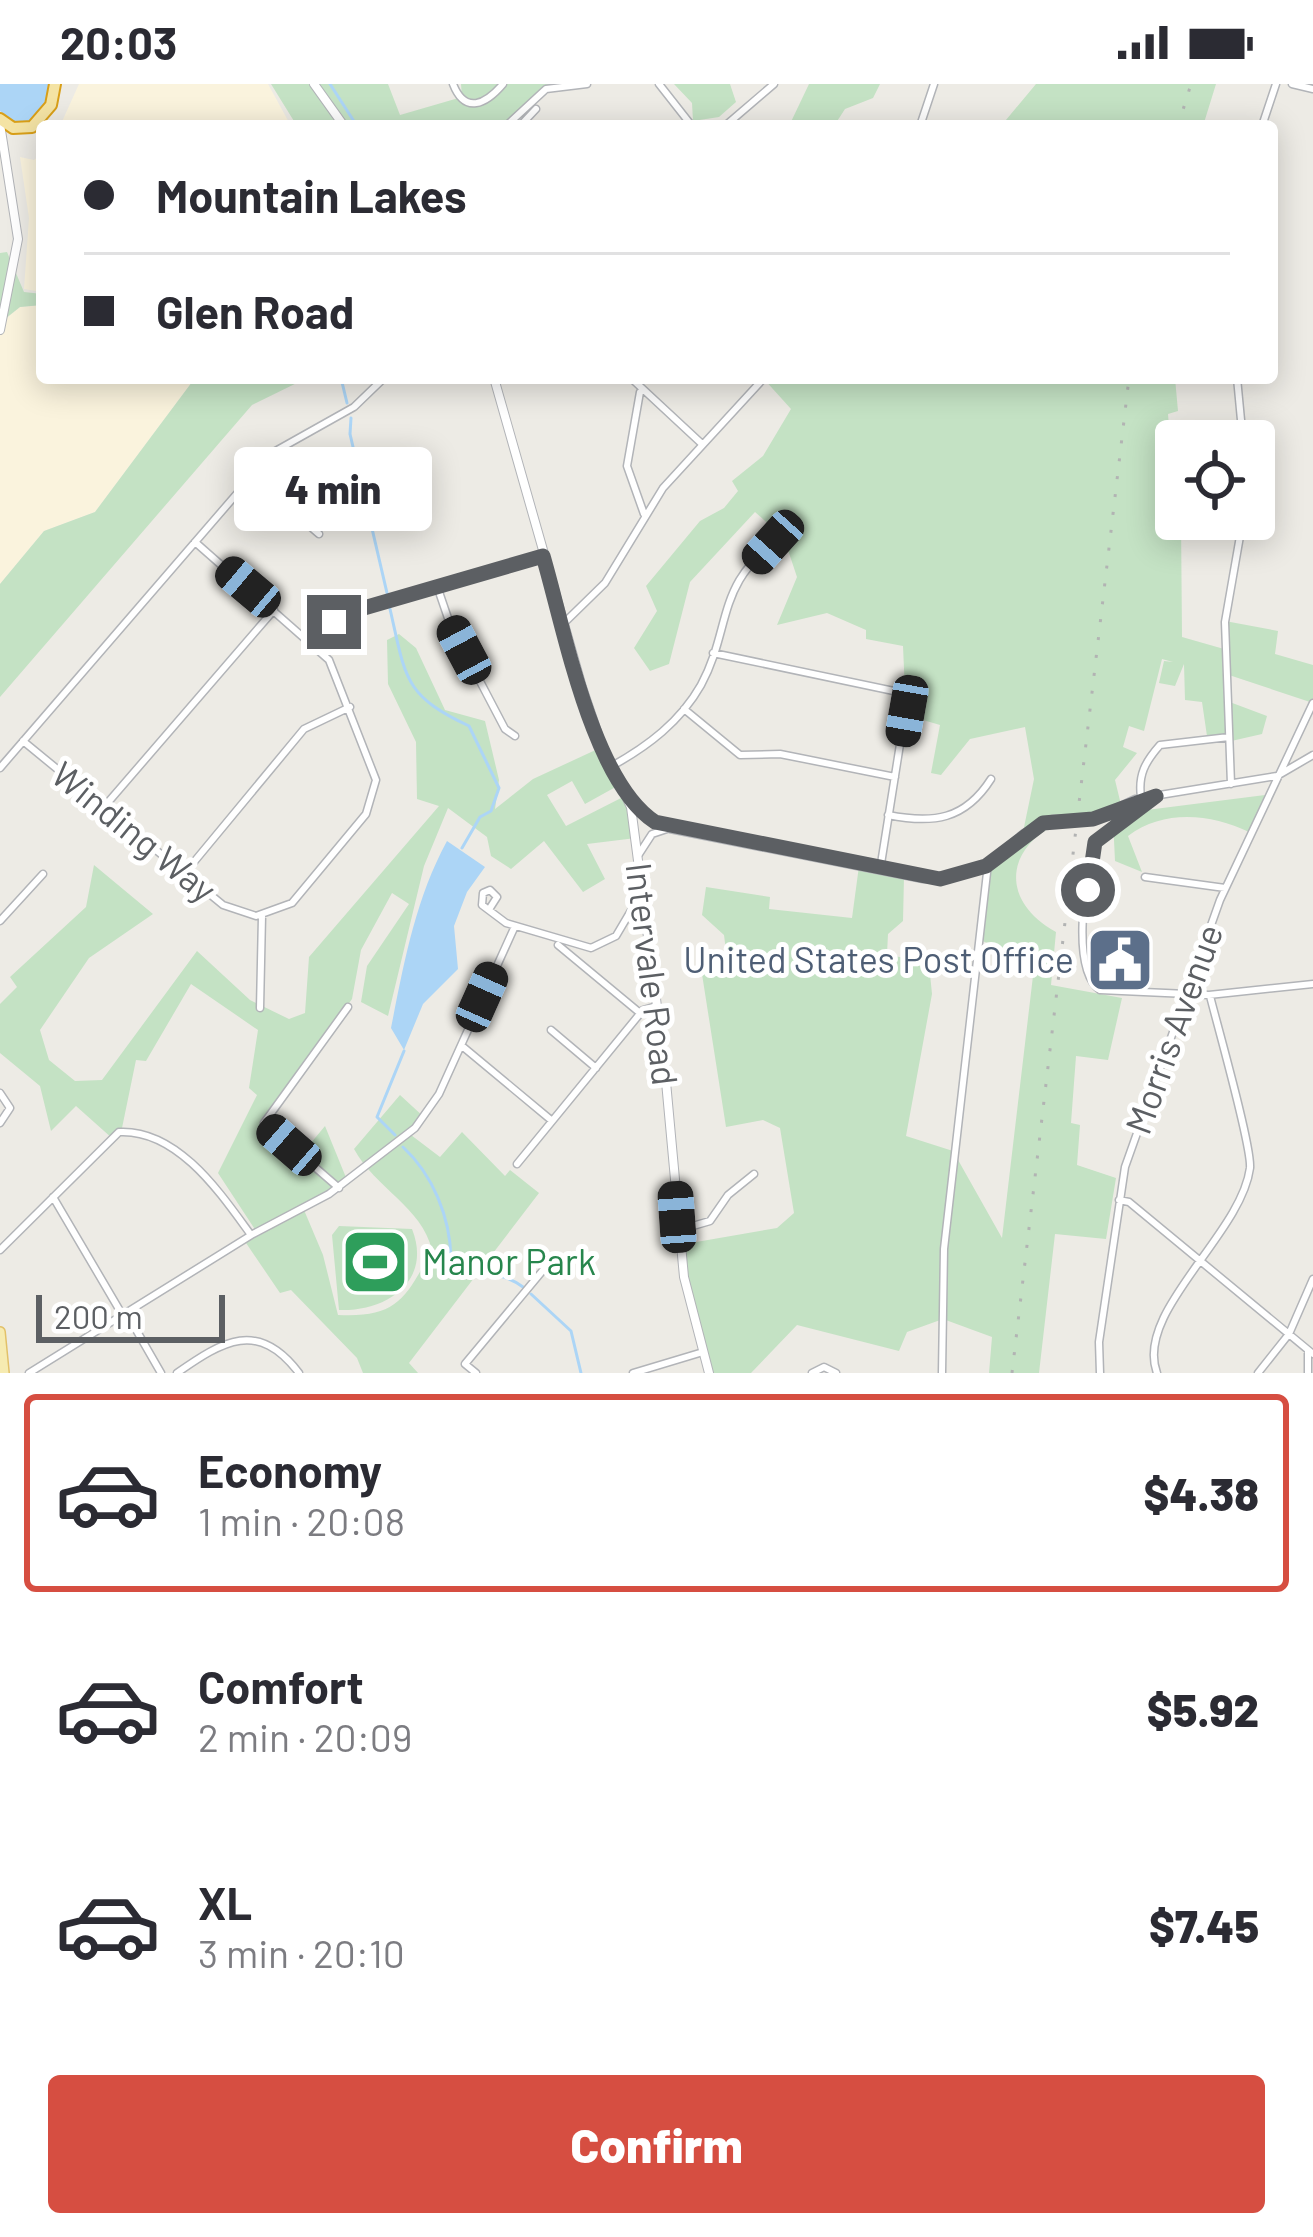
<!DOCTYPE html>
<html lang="en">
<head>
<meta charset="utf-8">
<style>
	body { margin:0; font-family:Barlow,sans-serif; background:#f2f2f3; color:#2b2b33; height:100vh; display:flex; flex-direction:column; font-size:45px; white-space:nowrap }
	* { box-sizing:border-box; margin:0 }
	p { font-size:39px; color:#7c7c81 }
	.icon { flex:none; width:66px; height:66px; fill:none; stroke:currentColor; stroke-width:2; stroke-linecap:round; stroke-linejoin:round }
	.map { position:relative; height:1289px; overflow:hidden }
	.details { display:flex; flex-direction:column; background:#fff; flex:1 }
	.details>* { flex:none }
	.top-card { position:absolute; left:36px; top:36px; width:1242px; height:264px; border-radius:12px; box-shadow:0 6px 30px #0003; display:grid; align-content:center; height:264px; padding:0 48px; background:#fff }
	.tools { position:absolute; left:1155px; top:336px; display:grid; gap:24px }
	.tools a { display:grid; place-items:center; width:120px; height:120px; border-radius:12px; background:#fff; box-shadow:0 6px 30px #0003; font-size:60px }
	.scale { position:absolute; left:36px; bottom:30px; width:189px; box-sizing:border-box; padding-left:12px; border:6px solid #5c5f63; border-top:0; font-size:33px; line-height:42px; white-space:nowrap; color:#5c5f63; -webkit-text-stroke:9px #fff; paint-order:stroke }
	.end { position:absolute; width:54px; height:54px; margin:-27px; border:15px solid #5c5f63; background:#fff; box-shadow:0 0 0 6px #fff }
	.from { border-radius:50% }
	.bubble { position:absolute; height:84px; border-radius:12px; background:#fff; box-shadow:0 6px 30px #0003; font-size:39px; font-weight:800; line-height:84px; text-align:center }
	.car { position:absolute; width:36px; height:72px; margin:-36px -18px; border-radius:15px; box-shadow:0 0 9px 3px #0007; background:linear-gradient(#222 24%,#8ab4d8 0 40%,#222 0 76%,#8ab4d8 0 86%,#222 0) }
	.top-card b { display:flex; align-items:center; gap:42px; height:114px; font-size:45px }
	.top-card b+b { border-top:3px solid #e1e1e2 }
	.top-card i { width:30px; height:30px; background:#2b2b33 }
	ul { padding:21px 0 0; list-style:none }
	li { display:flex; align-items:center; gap:36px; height:198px; margin:0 24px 18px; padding:0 24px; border:6px solid transparent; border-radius:12px }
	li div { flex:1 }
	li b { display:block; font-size:45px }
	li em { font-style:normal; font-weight:800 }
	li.on { border-color:#d64e41 }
	li>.icon { width:108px; height:108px; stroke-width:1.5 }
	.action { display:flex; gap:24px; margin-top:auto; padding:24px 48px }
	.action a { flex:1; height:138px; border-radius:12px; background:#d64e41; color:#fff; font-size:48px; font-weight:800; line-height:138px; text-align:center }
	.status { display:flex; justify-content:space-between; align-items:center; height:84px; padding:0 60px; background:#fff; direction:ltr }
	.status svg { height:33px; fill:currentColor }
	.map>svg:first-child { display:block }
	.commercial { fill:#faf3dd }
	.green { fill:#c4e2c4 }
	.water { fill:#acd5f6 }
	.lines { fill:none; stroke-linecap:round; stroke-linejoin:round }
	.stream { stroke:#acd5f6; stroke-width:3 }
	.minor-casing { stroke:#b2b4b8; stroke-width:9 }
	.tertiary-casing { stroke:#b2b4b8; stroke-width:10 }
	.primary-casing { stroke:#e2c169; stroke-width:12 }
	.trunk-casing { stroke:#d99f18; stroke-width:14 }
	.minor { stroke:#fff; stroke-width:6 }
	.tertiary { stroke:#fff; stroke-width:8 }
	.primary { stroke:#f6ebb1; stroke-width:9 }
	.trunk { stroke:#f4e3a4; stroke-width:10 }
	.rail { stroke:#b2b3b3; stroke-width:3; stroke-dasharray:3 15; stroke-linecap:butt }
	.route { stroke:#5c5f63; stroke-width:15 }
	.labels { text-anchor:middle; stroke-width:10; stroke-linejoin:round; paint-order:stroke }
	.street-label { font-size:36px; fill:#5c5f63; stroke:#fff }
	.service-label { font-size:36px; fill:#4e5e75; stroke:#fff; text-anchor:end }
	.leisure-label { font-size:36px; fill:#27864d; stroke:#fff; text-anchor:start }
</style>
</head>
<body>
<div class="status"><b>20:03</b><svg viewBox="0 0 49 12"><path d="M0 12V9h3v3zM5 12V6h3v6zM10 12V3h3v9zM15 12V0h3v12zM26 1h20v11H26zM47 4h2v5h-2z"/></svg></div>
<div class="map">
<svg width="1313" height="1289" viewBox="0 0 1313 1289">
	<rect width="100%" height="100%" fill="#edebe5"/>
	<path class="commercial" d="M79 0H268L291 42H60Z
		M42 70V208L24 205 29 134 20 73 34 76Z
		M42 221V294H195L95 428 44 447 0 500V239L20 223Z"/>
	<path class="green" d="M271 0H388L400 31 462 13 461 0H568L536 11 507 42H297Z
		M674 0H730L736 18 719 33 693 37 692 19Z
		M809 0H880L873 14 845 25 834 42H789Z
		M1036 0H1216L1203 42H1001Z
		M7 168 24 208 42 210V221L20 223 0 239V169Z
		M195 294H307L252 321 0 613V500L44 447 95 428Z
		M763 294H1175L1178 327 1168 330 1176 435H1181L1182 553 1224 565 1225 537 1278 547 1275 570 1313 581V619L1226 590 1227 617 1267 632 1262 650 1227 658V651L1207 652 1202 618 1185 616 1184 580 1175 602 1159 599 1164 577 1173 578 1162 575 1144 647 1129 642 1123 663 1137 669 1115 696 1123 729 1265 711 1249 748C1211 730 1164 725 1128 752L1142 788 1115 777 1113 735C1033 720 973 801 1056 848L1051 901 1122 914 1108 976 1076 972 1071 1039 1080 1041 1077 1081 1116 1094 1106 1155 1055 1150 1039 1289H989L992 1253 943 1235 907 1248 899 1267 797 1241 751 1289H713L679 1161 777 1144 794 1129 780 1044 763 1036 726 1043 699 871 726 867 724 851 702 831 706 803 770 813 769 825 852 834 859 782 904 793 903 837 888 850 887 870 929 880 932 910 906 1052 953 1067 1002 1154 1035 875 979 856 987 782 1023 748 1034 695 1025 643 970 655 941 691 931 689 940 641 906 631 903 562 866 555V546L827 529 777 541 797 493 784 454 755 428 690 498 669 580 650 587 634 564 657 527 646 502 700 437 724 424 738 407 732 397 763 372 791 325Z
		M399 550 416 564 445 626 485 637 499 696 495 725 533 695 602 663 621 700 585 720 572 697 547 711 566 742 625 712 636 754 587 760 605 795 583 808 544 757 511 785 491 772 487 753 448 724 424 782 388 932 361 918 367 882 409 820 392 809 361 866 352 915 265 1036 301 1071 325 1042 347 1096 304 1126 323 1171 338 1231C397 1234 406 1214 432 1166 422 1123 375 1104 354 1065L400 1011 425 1034 411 1051 440 1073 462 1048 505 1092 510 1086 539 1109 409 1279 418 1289H363L357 1274 291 1206 280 1209 244 1156 256 1147 218 1089 257 1011 249 1004 258 946 191 900 146 977 136 976 122 1044 113 1055 76 1022 51 1047 40 1002 0 969V920L17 903 10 893 86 823 94 781 153 830 89 874 40 946 49 976 75 997 102 996 197 867 250 916 289 935 305 929 309 873 439 722 417 715 416 658 388 600 387 556Z
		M339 1142 412 1145C433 1198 385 1228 339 1226L332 1151Z"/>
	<path class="water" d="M0 0H52C47 23 42 36 18 42L0 27Z
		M447 757 485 783 467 808 454 842 458 885 423 920 404 966 391 944C404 879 415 816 447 757Z"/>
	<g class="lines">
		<path class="stream" d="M330 0 357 42
			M341 294 347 319
			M351 334 350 350 387 509
			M390 525C406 594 403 611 469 642L499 704 491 727 480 733 462 764
			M395 1051 377 1033 404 967
			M403 1063C433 1091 450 1133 451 1174 472 1197 495 1182 523 1203
			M531 1210 571 1247 581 1289"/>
		<g class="minor-casing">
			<path id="minor" d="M453 0C465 31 486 20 503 0
				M659 0 692 42
				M1292 0 1313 5
				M506 42 546 5 587 0
				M520 42 536 25
				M725 42 774 0
				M920 42 934 0
				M1262 42 1276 0
				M631 294 702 360
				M1237 294 1243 357
				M640 308 627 382 644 430
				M252 392 319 450
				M437 502 450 540 505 645 515 652
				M563 540 605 499 663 404 764 294
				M312 557 357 526 543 472
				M713 569 908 610 880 786
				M684 625 740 671 780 670 895 693
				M23 657 223 821 256 832 292 819 366 730 376 696 329 576 195 458
				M612 682C648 662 680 638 701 601 733 542 714 496 786 451
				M0 684 272 369 354 323 384 294
				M1231 700 1225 538 1243 435
				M1141 713C1138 691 1145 678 1160 661L1229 653
				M630 715 648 734 670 745 923 795H949L986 781 1024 749 1052 735H1093L1135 715 1277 692 1313 671
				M1151 716 1093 761C1086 795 1070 885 1100 906L1209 911 1313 900
				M104 723 274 526
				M888 731C933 740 965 736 991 695
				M639 770 652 750 667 745
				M184 790 304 645 350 623
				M1145 793 1225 804
				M490 824 497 813 490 806 483 809 482 821 506 839 591 864 616 852 642 808
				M0 837 43 790
				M558 861 640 929
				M260 924 262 832
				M551 946 596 984
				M462 962 551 1036
				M0 1009 10 1024 0 1039
				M517 1080 643 926 657 922
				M339 1104 264 1039 348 923
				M53 1113 123 1232
				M1119 1116 1129 1118 1313 1270
				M679 1146 710 1137 728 1111 754 1090
				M0 1166 119 1048C178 1045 221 1110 251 1151
				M127 1230 161 1289
				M1308 1266V1289
				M29 1289 253 1150 329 1110 415 1044 439 1010 515 842
				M177 1289C223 1257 258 1235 299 1289
				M476 1289 465 1280 554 1173
				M633 1289 703 1268
				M812 1289 824 1283 836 1289
				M942 1289 944 1165 988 780
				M1100 1289 1099 1258 1125 1083 1220 816 1313 619
				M1157 1289C1134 1228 1241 1151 1250 1084 1252 1063 1217 940 1210 912
				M1258 1289 1289 1250 1313 1195"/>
		</g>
		<g class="tertiary-casing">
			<path id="tertiary" d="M314 0 344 42
				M0 40 18 155 0 246
				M494 294 582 603 602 662 631 723 664 976 684 1193 709 1289"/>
		</g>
		<g class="primary-casing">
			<path id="primary" d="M0 1248 4 1289"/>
		</g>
		<g class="trunk-casing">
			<path id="trunk" d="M0 35 13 44 32 43 51 21 55 0"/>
		</g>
		<use href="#minor" class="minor"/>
		<use href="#tertiary" class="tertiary"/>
		<use href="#primary" class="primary"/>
		<use href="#trunk" class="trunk"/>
		<path class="rail" d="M1178 42 1191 0
			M1012 1289 1129 294"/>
	</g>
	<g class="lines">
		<path class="route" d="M334 538 357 526 543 472C564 543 592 697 655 738L940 795 986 782 1043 739 1093 735 1156 712 1095 758 1088 806"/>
	</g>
	<defs>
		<g id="civic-square" transform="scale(3.45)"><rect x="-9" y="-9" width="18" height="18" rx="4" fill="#5c6f8a" stroke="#fff"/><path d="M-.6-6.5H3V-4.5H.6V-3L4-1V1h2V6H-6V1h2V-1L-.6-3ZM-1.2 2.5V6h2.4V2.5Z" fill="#fff"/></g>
		<g id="stadium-square" transform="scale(3.45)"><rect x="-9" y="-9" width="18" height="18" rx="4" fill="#2e9e5b" stroke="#fff"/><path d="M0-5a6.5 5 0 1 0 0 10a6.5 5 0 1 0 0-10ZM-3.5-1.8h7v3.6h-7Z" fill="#fff"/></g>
	</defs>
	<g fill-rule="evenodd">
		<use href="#civic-square" x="1120" y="876"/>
		<use href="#stadium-square" x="375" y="1178"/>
	</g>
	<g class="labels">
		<g class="street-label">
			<text transform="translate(134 748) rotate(39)" y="13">Winding Way</text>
			<text transform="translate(652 890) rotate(83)" y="13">Intervale Road</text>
			<text transform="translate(1174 945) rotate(-70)" y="13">Morris Avenue</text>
		</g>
		<g class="service-label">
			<text x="1074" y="889">United States Post Office</text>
		</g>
		<g class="leisure-label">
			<text x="422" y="1191">Manor Park</text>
		</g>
	</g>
</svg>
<div class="tools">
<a><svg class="icon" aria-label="locate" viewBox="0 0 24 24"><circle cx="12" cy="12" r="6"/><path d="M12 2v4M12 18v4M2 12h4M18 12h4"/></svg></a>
</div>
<div class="scale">200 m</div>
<i class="end from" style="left:1088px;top:806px"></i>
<i class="end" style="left:334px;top:538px"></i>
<div class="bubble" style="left:234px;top:363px;width:198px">4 min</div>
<i class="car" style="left:773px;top:458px;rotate:222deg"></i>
<i class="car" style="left:248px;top:503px;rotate:310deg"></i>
<i class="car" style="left:464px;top:566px;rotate:332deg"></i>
<i class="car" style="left:907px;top:627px;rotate:190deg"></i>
<i class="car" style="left:482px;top:913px;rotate:24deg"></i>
<i class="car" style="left:289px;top:1061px;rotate:311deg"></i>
<i class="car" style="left:677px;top:1133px;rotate:356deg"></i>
<div class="top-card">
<b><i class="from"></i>Mountain Lakes</b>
<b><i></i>Glen Road</b>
</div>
</div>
<section class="details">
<ul>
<li class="on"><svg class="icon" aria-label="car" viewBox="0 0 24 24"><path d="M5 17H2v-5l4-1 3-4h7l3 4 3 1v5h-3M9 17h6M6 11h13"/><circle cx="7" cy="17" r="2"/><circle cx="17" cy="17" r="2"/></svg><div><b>Economy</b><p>1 min · 20:08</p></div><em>$4.38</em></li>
<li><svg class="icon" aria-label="car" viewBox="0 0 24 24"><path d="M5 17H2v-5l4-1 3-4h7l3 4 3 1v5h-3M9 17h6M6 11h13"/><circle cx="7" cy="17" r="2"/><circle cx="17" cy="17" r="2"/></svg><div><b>Comfort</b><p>2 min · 20:09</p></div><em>$5.92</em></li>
<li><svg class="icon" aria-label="car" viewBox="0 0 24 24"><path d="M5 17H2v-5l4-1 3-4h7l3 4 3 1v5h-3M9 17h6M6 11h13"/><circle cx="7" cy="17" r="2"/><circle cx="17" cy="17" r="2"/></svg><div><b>XL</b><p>3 min · 20:10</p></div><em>$7.45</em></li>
</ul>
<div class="action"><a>Confirm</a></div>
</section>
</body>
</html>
